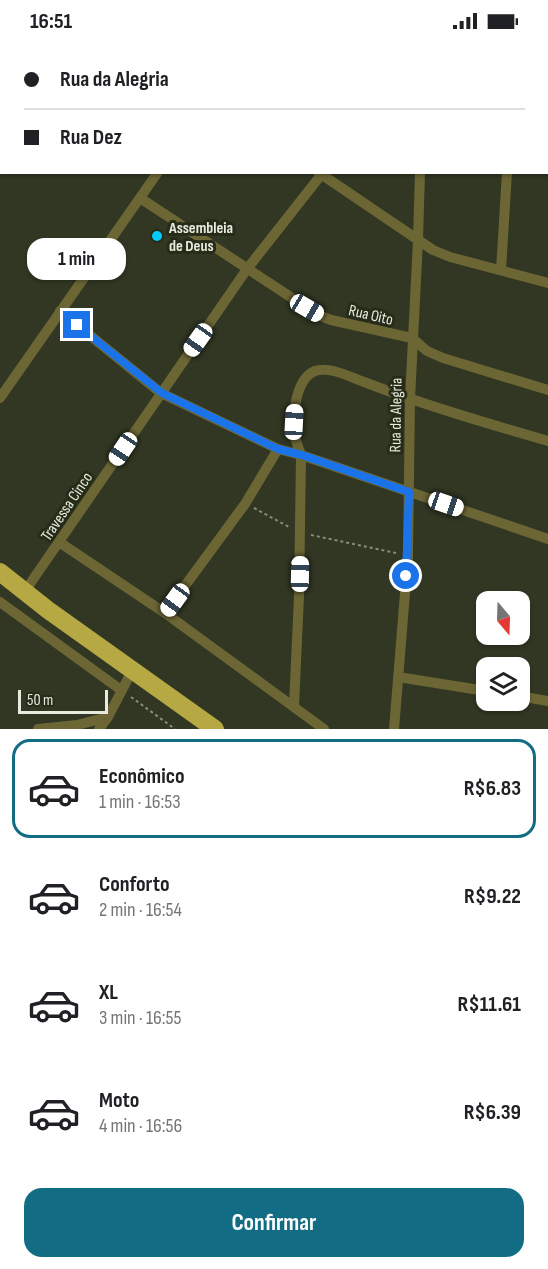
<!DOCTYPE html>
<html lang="pt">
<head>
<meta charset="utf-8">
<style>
	body { margin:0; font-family:"Sofia Sans Condensed",sans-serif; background:#f6f6f6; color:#202124; height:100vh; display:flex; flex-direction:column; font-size:22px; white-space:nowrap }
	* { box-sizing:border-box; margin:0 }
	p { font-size:20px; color:#757577 }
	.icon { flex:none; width:33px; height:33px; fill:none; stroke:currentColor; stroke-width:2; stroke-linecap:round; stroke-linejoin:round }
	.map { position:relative; height:687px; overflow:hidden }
	.drawer { display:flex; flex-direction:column; background:#fff; flex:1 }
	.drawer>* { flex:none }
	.banner { position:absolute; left:0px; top:0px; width:549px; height:132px; box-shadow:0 2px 4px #0004; display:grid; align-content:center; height:132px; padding:0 24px; background:#fff }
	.needle { width:39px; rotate:161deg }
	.fabs { position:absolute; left:476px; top:549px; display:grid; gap:12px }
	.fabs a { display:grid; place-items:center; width:54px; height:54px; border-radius:12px; background:#fff; box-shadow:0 2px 4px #0004; font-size:30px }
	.scale { position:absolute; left:18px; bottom:15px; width:90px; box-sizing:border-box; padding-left:6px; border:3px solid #e6ebde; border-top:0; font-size:16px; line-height:21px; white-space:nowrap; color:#e6ebde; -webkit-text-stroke:4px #272c19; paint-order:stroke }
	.end { position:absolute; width:27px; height:27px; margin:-14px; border:8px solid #1a73e8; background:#fff; box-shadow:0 0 0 3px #fff }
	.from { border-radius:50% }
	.bubble { position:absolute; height:42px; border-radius:18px; background:#fff; box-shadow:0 2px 4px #0004; font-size:20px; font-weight:700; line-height:42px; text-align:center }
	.car { position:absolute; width:18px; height:36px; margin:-18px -9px; border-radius:8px; box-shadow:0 0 4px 2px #0007; background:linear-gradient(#fff 24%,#345 0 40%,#fff 0 76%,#345 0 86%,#fff 0) }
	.banner b { display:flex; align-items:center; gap:21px; height:57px; font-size:22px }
	.banner b+b { border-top:2px solid #e0e0e0 }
	.banner i { width:15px; height:15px; background:#202124 }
	ul { padding:10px 0 0; list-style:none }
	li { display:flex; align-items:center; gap:18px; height:99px; margin:0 12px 9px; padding:0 12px; border:3px solid transparent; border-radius:18px }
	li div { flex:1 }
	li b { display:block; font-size:22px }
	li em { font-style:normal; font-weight:700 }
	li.current { border-color:#126d84 }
	li>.icon { width:54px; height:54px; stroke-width:1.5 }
	.button { display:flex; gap:12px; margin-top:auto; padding:12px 24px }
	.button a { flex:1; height:69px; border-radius:18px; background:#126d84; color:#fff; font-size:24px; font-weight:700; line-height:69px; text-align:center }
	.status { display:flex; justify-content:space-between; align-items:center; height:42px; padding:0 30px; background:#fff; direction:ltr }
	.status svg { height:16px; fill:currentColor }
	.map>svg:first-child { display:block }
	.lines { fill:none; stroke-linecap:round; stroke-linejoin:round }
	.path { stroke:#888d7d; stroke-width:2; stroke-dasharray:3 3; stroke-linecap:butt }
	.street { stroke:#6c6635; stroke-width:10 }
	.secondary { stroke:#8c812d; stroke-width:15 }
	.highway { stroke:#b6a943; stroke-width:18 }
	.route { stroke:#1a73e8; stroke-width:8 }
	.poi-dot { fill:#00cbf9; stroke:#272c19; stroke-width:2 }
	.labels { text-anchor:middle; stroke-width:6; stroke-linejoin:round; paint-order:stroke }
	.poi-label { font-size:16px; font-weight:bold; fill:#e6ebde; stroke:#272c19; text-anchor:start }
	.street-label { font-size:16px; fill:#e6ebde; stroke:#272c19 }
</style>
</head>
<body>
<div class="status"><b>16:51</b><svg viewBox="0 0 49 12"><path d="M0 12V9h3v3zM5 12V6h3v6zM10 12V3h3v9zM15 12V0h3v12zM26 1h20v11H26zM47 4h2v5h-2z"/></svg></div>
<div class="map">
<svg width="548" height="687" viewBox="0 0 548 687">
	<rect width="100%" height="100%" fill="#313723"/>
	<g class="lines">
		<path class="path" d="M254 466 289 485
			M311 493 396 511
			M131 655 175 687"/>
		<path class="street" d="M150 0 152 2
			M72 2 73 0
			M249 2 250 0
			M548 40V39
			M0 69 2 71
			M0 92 2 90
			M318 130 433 208 450 215 548 241
			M140 156 318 273 331 278 412 296 427 309 443 316 548 348
			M501 228 507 130
			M60 269 161 351 278 407
			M0 356 158 130
			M548 399C486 381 424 363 364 340 350 335 330 324 315 329 296 336 292 374 294 391 295 398 299 406 301 413L548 497
			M59 500 165 571
			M25 549 247 227 321 133
			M0 560 121 648
			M398 635 486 649
			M519 654 548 659
			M294 664 299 554 301 413 278 407 245 462 165 571 324 687
			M38 687 77 683 108 675
			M99 687 108 675 132 629
			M394 687 408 514 410 357 418 198 420 130"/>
		<path class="secondary" d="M421 0 423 2"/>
		<path class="highway" d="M0 530 48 568 215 687"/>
	</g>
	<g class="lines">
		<path class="route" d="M77 283 162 351 278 407 302 413 409 450 406 534"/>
	</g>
	<circle class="poi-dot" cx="157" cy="194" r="6"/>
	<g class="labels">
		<g class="poi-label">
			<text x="169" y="191">Assembleia<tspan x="169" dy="18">de Deus</tspan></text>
		</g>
		<g class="street-label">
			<text transform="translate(371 272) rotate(13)" y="6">Rua Oito</text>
			<text transform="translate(395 373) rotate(-89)" y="6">Rua da Alegria</text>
			<text transform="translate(66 464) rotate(-56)" y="6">Travessa Cinco</text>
		</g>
	</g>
</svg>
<div class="fabs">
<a><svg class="needle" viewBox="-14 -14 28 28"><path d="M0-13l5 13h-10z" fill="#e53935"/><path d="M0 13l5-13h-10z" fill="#757577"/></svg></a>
<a><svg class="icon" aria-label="layers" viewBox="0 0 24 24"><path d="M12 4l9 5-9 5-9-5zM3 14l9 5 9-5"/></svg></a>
</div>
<div class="scale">50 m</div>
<i class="end from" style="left:406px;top:534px"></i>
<i class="end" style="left:77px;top:283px"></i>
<div class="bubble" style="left:27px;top:196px;width:99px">1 min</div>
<i class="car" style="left:307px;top:266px;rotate:120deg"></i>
<i class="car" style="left:198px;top:298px;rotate:215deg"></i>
<i class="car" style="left:294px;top:380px;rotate:3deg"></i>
<i class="car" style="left:123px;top:407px;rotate:214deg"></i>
<i class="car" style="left:446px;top:462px;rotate:109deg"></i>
<i class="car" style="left:300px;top:532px;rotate:1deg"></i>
<i class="car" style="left:175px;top:558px;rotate:216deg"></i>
<div class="banner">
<b><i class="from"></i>Rua da Alegria</b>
<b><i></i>Rua Dez</b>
</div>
</div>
<section class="drawer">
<ul>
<li class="current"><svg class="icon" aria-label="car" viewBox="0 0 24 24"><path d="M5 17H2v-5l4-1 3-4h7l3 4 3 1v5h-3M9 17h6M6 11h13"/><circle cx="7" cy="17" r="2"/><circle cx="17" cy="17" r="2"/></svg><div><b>Econômico</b><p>1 min · 16:53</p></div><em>R$6.83</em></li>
<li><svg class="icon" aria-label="car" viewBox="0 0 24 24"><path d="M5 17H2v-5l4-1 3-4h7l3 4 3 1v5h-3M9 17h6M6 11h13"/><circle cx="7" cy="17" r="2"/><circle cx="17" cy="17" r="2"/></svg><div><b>Conforto</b><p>2 min · 16:54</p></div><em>R$9.22</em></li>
<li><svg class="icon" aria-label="car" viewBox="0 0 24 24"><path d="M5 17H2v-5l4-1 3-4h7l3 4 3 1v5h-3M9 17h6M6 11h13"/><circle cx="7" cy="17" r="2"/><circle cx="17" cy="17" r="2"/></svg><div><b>XL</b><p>3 min · 16:55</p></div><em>R$11.61</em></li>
<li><svg class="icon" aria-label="car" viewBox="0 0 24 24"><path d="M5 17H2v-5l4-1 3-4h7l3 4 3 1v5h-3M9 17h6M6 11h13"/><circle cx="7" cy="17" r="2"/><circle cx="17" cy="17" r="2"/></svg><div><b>Moto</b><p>4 min · 16:56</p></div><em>R$6.39</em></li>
</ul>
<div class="button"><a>Confirmar</a></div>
</section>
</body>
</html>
